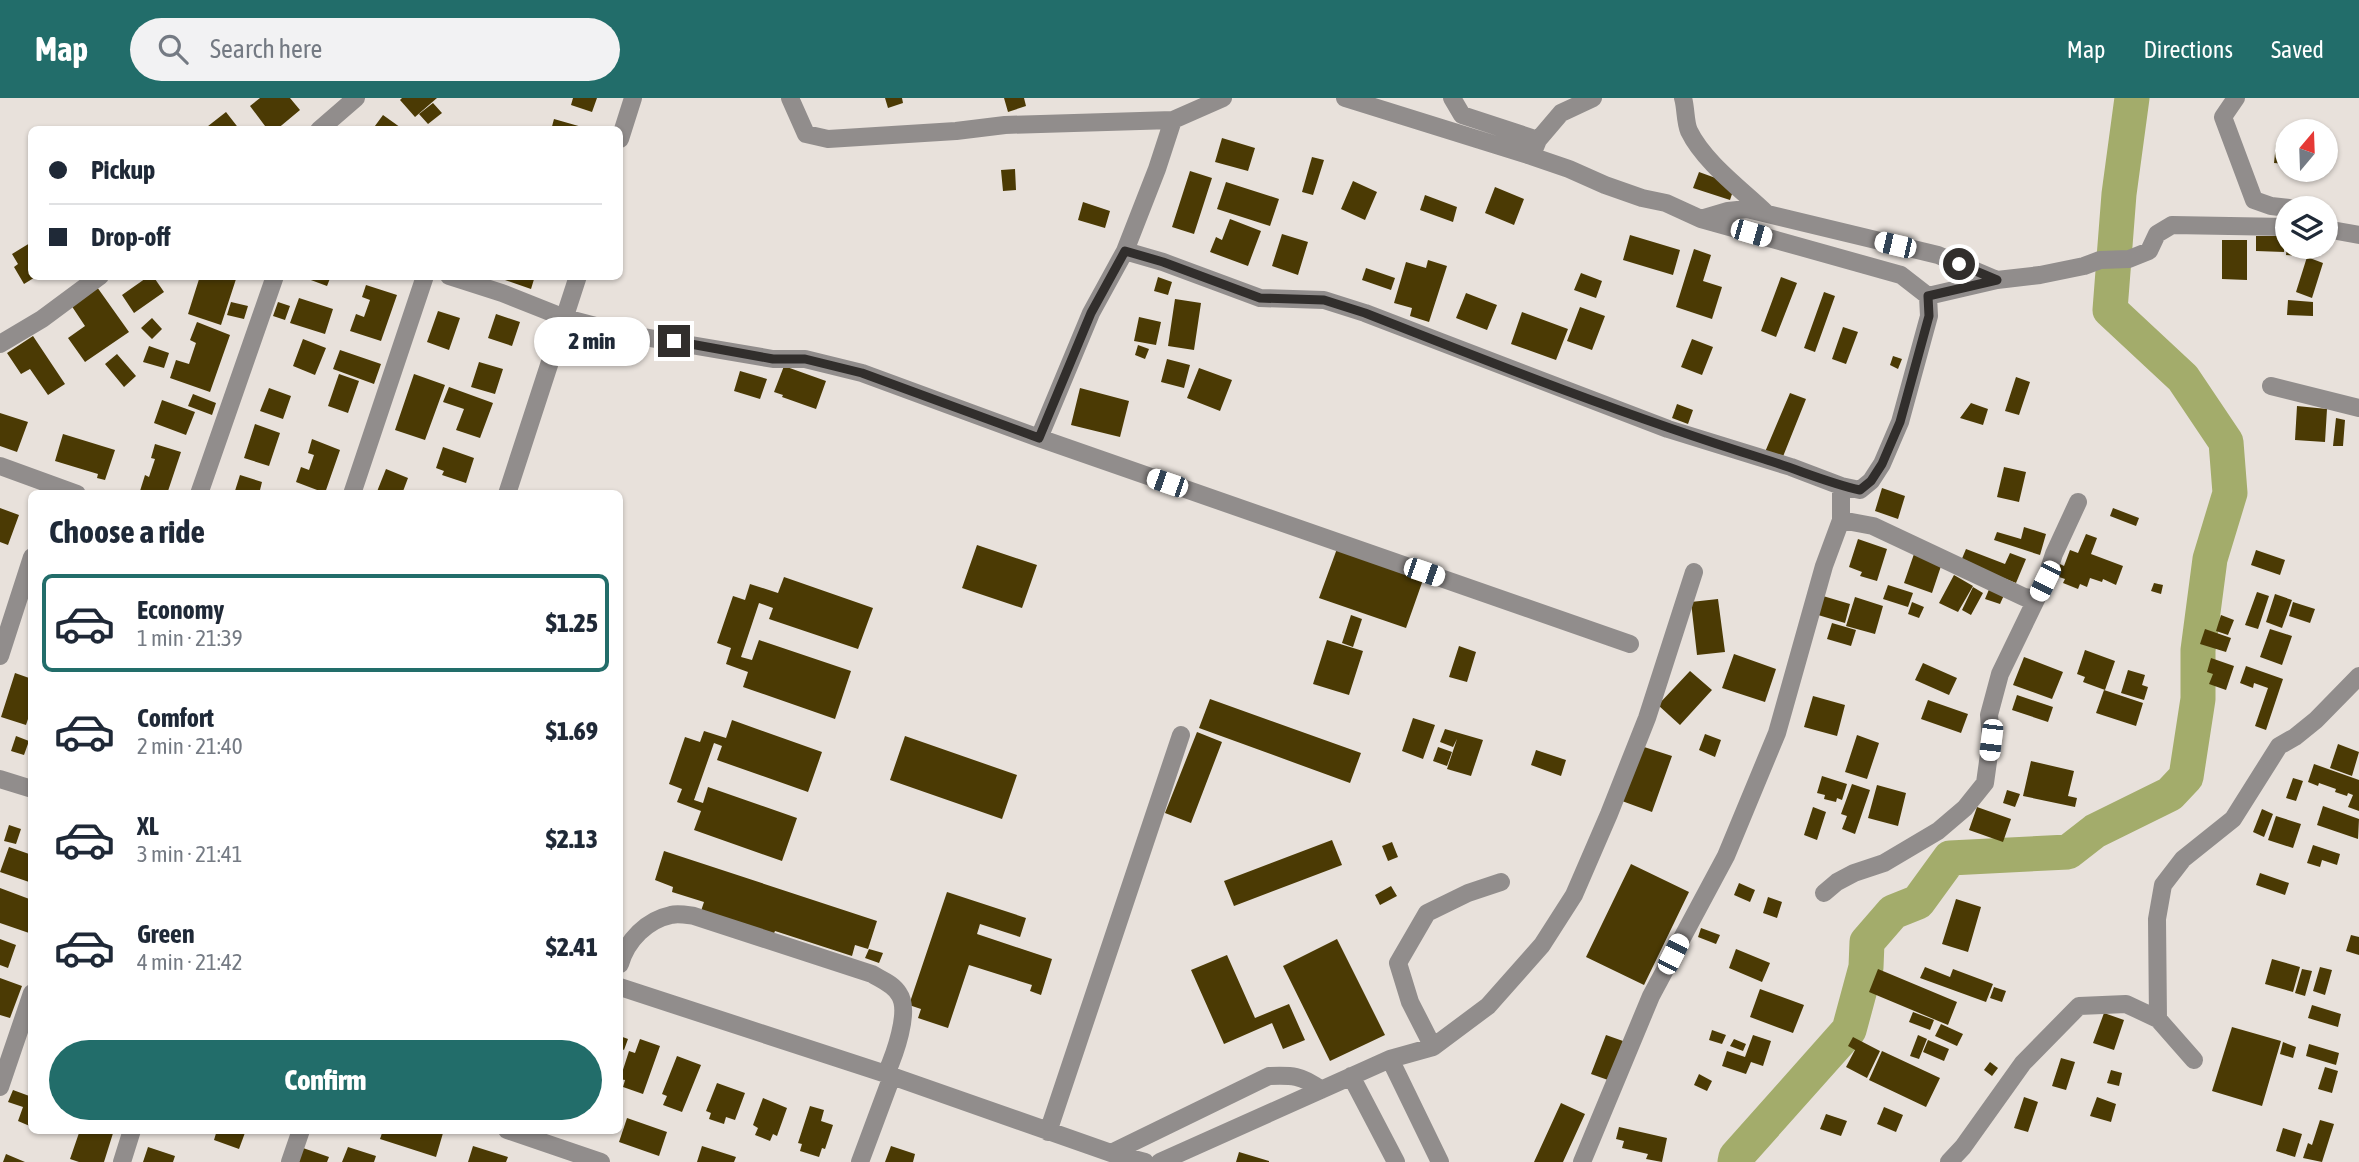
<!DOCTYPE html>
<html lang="en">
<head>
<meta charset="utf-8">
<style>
	body { margin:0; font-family:"Asap Condensed",sans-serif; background:#f2f2f3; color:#1f2937; height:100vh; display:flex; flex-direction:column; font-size:26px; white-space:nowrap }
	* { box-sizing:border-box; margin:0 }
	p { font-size:23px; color:#747a83 }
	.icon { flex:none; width:38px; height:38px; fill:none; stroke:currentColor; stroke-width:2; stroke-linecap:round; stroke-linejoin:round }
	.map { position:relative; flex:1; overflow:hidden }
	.details { position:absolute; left:28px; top:392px; width:595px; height:644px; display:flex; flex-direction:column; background:#fff; border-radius:10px; box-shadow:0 2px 5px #0004 }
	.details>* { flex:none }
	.hud { position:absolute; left:28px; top:28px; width:595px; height:154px; border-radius:10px; box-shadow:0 2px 5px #0004; display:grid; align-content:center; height:154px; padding:0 21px; background:#fff }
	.needle { width:46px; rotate:19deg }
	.tools { position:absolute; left:2275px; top:21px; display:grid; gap:14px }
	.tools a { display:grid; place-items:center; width:63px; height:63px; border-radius:50%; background:#fff; box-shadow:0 2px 5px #0004; font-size:35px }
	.end { position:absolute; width:32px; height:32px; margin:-16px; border:9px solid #312e2c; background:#fff; box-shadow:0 0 0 4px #fff }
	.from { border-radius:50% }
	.bubble { position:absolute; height:49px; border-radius:24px; background:#fff; box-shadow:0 2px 5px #0004; font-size:23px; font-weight:800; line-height:49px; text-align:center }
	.car { position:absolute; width:21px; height:42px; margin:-21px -10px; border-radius:9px; box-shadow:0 0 5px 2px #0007; background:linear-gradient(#fff 24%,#345 0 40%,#fff 0 76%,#345 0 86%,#fff 0) }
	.hud b { display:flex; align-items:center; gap:24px; height:66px; font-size:26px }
	.hud b+b { border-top:2px solid #e0e1e3 }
	.hud i { width:18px; height:18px; background:#1f2937 }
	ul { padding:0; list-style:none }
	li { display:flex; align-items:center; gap:21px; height:98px; margin:0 14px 10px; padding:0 7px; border:4px solid transparent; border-radius:10px }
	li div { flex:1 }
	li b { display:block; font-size:26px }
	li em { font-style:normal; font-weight:800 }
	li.active { border-color:#226d6a }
	li>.icon { width:63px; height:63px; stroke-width:1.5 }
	h2 { padding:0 21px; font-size:32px; line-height:84px }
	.cta { display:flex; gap:14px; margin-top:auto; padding:14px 21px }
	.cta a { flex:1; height:80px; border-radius:42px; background:#226d6a; color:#fff; font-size:28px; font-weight:800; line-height:80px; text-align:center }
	header { display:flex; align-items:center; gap:42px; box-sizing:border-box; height:98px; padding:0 35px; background:#226d6a; color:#fff }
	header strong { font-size:33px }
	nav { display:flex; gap:38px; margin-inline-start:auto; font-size:24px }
	.search { width:490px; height:63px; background:#f2f2f3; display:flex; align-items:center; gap:18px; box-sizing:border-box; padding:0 24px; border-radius:38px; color:#747a83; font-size:26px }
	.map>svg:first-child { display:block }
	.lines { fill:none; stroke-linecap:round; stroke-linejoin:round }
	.river { stroke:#a3ac6b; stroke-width:35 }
	.building { fill:#4b3a04 }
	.minor { stroke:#918d8c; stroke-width:18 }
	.route { stroke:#312e2c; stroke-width:9 }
</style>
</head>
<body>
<header>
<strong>Map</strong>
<div class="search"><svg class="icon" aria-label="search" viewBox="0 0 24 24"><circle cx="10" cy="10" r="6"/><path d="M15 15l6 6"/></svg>Search here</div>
<nav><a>Map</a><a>Directions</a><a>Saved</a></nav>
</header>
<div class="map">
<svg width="2359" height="1064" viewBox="0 0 2359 1064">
	<rect width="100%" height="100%" fill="#e8e1db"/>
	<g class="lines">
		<path class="river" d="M1735 1064 1736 1059 1849 932 1866 869 1867 844 1893 814 1918 804 1950 760 2068 754 2095 733 2170 696 2186 679 2198 601V552L2210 461 2230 395 2226 344 2183 280 2110 212 2119 96 2132 0"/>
	</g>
	<path class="building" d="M260 0H290L300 12 276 32H268L250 8Z
		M402 0H437L415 19 400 2Z
		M573 0H597L592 14 571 7Z
		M885 0H902L903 5 888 10Z
		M1004 0H1024L1026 8 1008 14Z
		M433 5 442 15 428 26 419 16Z
		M226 14 240 32H203Z
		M383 17 404 32H372Z
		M554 21 589 31V32H551Z
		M1222 40 1255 50 1248 73 1215 64Z
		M2276 46H2287V66L2274 65Z
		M1312 59 1324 62 1313 97 1302 94Z
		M1015 71 1016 92 1003 93 1001 72Z
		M1190 73 1212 80 1194 136 1172 129Z
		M1699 74 1735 87 1730 102 1693 90Z
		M1353 83 1377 94 1365 122 1341 111Z
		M1226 84 1279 101 1270 128 1217 111Z
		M1495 89 1524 101 1514 127 1485 115Z
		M1425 97 1457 109 1453 124 1420 112Z
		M1083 104 1110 113 1105 130 1078 122Z
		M1230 121 1261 133 1248 168 1210 154 1216 139 1222 142Z
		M1282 136 1308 144 1298 177 1272 168Z
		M1630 137 1680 152 1673 177 1623 162Z
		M2256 138H2284V154L2256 153Z
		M2222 142H2247V182L2222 181Z
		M30 145 32 178H37L24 186 14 169 18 166 12 156Z
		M2287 149H2300L2299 158 2286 157Z
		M1694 151 1711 157 1703 183 1722 189 1712 221 1676 209Z
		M2307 159 2323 165 2312 200 2296 194Z
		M1428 162 1447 168 1429 224 1410 218 1412 210 1394 205 1406 164 1426 170Z
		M1366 170 1395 180 1391 192 1362 182Z
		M1581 175 1602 183 1596 200 1574 192Z
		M149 178H153L164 194 134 215 122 197Z
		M200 178H237L221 227 188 216Z
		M300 178H331L327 188Z
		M506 178H535L531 191 505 182Z
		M1158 179 1172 184 1168 197 1154 193Z
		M1781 179 1797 185 1776 239 1761 233Z
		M366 187 397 197 381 243 350 233 356 216 364 219 370 202 362 199Z
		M97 189 129 234 85 264 68 240 85 228 71 207Z
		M1824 194 1835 198 1815 254 1804 250Z
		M1466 195 1497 207 1487 232 1456 220Z
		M299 200 333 211 325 236 290 225Z
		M1175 201 1201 205 1194 252 1168 248Z
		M2288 202 2313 204V218L2287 217Z
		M231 204 248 208 244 221 227 217Z
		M278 204 290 208 285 222 273 218Z
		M1580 209 1605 218 1592 252 1567 243Z
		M438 213 460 220 449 252 427 244Z
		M1522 214 1568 231 1556 262 1511 246Z
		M496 216 520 224 512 248 488 240Z
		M1139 219 1161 224 1156 247 1134 243Z
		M152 220 162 231 152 241 141 230Z
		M197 224 230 237 210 294 170 280 176 262 189 266 196 245 190 242Z
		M1843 229 1858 234 1846 266 1832 261Z
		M33 238 65 286 48 297 30 271 21 276 7 255Z
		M303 241 326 250 315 277 293 268Z
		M1692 241 1713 249 1702 277 1681 269Z
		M1138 247 1149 251 1145 261 1135 257Z
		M149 248 169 255 164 270 143 264Z
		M340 252 381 266 374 286 333 271Z
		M117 256 136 278 124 289 105 266Z
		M1893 258 1902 261 1898 271 1890 267Z
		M1167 261 1190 267 1184 290 1161 284Z
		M479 264 503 271 495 296 471 289Z
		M784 268 826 283 816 311 782 299 783 297 774 294Z
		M1199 270 1232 282 1220 313 1187 300Z
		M740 273 767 281 760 301 734 293Z
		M339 276 359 283 348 315 328 308Z
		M414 276 445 287 425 342 395 332Z
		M2016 279 2030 284 2019 317 2005 313Z
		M449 289 493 305 480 340 456 332 464 311 443 304Z
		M269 290 291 298 283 321 260 313Z
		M1080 290 1129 303 1120 339 1071 327Z
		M1790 295 1806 301 1782 361 1765 354Z
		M193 296 216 305 212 317 188 308Z
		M162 302 195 314 186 337 154 325Z
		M1971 305 1988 311 1983 327 1960 320Z
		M1677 306 1693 312 1688 326 1672 320Z
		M2297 308 2327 311 2325 344 2295 342Z
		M0 315 28 324 17 354 0 348Z
		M2336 320 2345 322 2343 348H2333Z
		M255 326 280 335 269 368 244 360Z
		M63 336 115 352 105 382 97 380 98 376 55 363Z
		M312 341 340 352 325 395 296 384 301 369 309 372 314 357 308 355Z
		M155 346 181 354 167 396 140 393 145 377 149 379 155 361 151 360Z
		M443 349 474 360 466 385 442 377 444 373 436 370Z
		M2004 369 2026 374 2019 404 1997 399Z
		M386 371 408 380 402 396H376Z
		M240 377 262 384 259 396H234Z
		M1882 390 1905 398 1898 421 1875 413Z
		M0 410 19 417 8 447 0 444Z
		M2113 410 2139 420 2136 428 2110 418Z
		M2024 429 2046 436 2040 457 1994 442 1997 434 2021 441Z
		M2086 436 2097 440 2091 456 2123 468 2116 487 2103 481 2102 484 2090 480 2087 489 2080 486 2078 491 2063 485 2065 481 2056 478 2060 466 2064 468 2070 452 2078 455Z
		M1858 441 1887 451 1877 483 1860 478 1862 474 1849 469Z
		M977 447 1037 467 1022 510 962 490Z
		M1338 448 1424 479 1406 530 1319 500Z
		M1966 451 2005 466 2010 455 2026 461 2016 485 1961 463Z
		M2256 452 2285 462 2280 477 2251 467Z
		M1914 456 1942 465 1932 495 1904 485Z
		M1954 477 1973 488 1958 514 1939 505Z
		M784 479 873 510 858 551 769 521 773 510 759 505 741 559 752 562 759 542 851 573 835 621 743 589 748 574 726 566 731 550 717 545 733 498 745 502 750 486 778 495Z
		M2154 485 2163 487 2161 496 2151 493Z
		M1888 487 1913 495 1908 509 1883 501Z
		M1973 489 1983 495 1971 517 1962 512Z
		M1990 489 2005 495 2000 506 1985 501Z
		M2257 494 2269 498 2258 531 2245 527Z
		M2275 496 2292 502 2282 530 2266 524Z
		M1823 498 1850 506 1845 525 1818 517Z
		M1855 499 1883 508 1875 536 1846 528Z
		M1718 501 1725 554 1697 557 1691 504Z
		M1912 504 1924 509 1919 520 1908 516Z
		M2293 504 2315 511 2310 525 2289 518Z
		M1351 517 1362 521 1353 549 1342 545Z
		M2221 517 2234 522 2228 537 2216 533Z
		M1832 525 1856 532 1851 548 1827 541Z
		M2205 531 2231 540 2226 554 2200 546Z
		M2270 531 2292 538 2282 567 2260 559Z
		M1327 542 1363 553 1349 597 1313 586Z
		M1459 548 1476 554 1467 584 1449 579Z
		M2085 552 2115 563 2105 592 2083 584 2085 579 2077 576Z
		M1734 556 1776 571 1765 604 1722 590Z
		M2024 559 2063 574 2052 601 2013 587Z
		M2211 560 2234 568 2226 592 2209 586 2213 576 2207 574Z
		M1923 565 1957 580 1949 597 1915 582Z
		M2246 568 2283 581 2266 632 2255 628 2268 590 2254 585 2253 590 2240 585Z
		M2128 572 2145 577 2142 587 2148 589 2144 602 2121 595Z
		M1690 573 1712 592 1680 627 1658 607Z
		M15 575 32 581V609L26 627 1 619Z
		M2104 592 2143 605 2136 628 2096 615Z
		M2017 597 2053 609 2048 624 2012 612Z
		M1813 598 1845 607 1837 638 1804 629Z
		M1210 601 1361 655 1350 685 1199 630Z
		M1928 602 1968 616 1961 635 1921 621Z
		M1413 620 1435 627 1423 661 1402 653Z
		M732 622 822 654 808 694 717 662 722 648 714 645 694 702 703 705 708 689 797 720 782 763 694 732 701 713 677 704 682 691 669 686 685 639 700 644 704 633 726 640Z
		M1445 631 1483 642 1471 678 1447 671 1457 641 1453 649 1440 644Z
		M1197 634 1222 644 1191 725 1165 715Z
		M1705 636 1721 642 1715 659 1699 652Z
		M1857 637 1879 645 1867 681 1845 674Z
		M16 638 29 643 24 657 11 653Z
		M905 638 1017 677 1002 721 890 682Z
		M2338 646 2359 654 2352 678 2330 670Z
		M1641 648 1672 658 1652 714 1622 703Z
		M1438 649 1452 654 1447 668 1433 663Z
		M1536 652 1566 662 1561 678 1531 667Z
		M2031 663 2074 673 2068 698 2077 700 2075 709 2023 698Z
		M2314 666 2359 682V713L2348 709 2353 697 2348 695 2347 698 2335 694 2336 691 2319 685 2318 688 2308 684Z
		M1822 678 1847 686 1842 702 1837 700 1836 704 1824 701 1825 697 1817 695Z
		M2293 680 2303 683 2296 703 2286 700Z
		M1852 686 1870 692 1855 736 1842 731 1847 718 1841 716Z
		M1877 687 1906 695 1898 728 1868 720Z
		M2007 692 2020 696 2015 709 2003 705Z
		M2323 708 2359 721 2358 741 2317 727Z
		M1813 709 1826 714 1817 742 1804 737Z
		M1977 709 2011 721 2003 744 1969 732Z
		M2262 711 2273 716 2264 739 2253 734Z
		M2276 718 2301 726 2293 750 2268 742Z
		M9 727 21 731 16 746 4 743Z
		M1332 742 1342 767 1234 808 1224 783Z
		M1392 744 1398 759 1388 763 1382 748Z
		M2313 747 2340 756 2337 767 2322 762 2320 769 2307 765Z
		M9 749 32 757V785L0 774Z
		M664 753 877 823 868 851 855 847 852 858 775 833 772 840 700 816 704 804 672 794 673 789 655 782Z
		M1631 766 1689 794 1644 887 1586 859Z
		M2260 775 2289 785 2285 797 2256 787Z
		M1739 785 1755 792 1750 804 1734 797Z
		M1391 788 1397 798 1380 807 1375 797Z
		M0 790 32 802V836L0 825Z
		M947 794 1026 820 1020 839 980 826 977 836 1052 861 1041 897 1030 893 1032 887 969 867 948 930 918 920 921 911 909 907Z
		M1768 799 1782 804 1777 820 1763 815Z
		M1956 801 1981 809 1968 854 1942 846Z
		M1701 830 1720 837 1716 846 1698 839Z
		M2351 837 2359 839V857L2346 853Z
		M0 841 16 847 8 870 0 867Z
		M1337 841 1385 937 1330 963 1283 868Z
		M869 851 883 855 879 865 865 860Z
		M1736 851 1770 865 1762 884 1729 870Z
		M1227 857 1255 920 1289 906 1305 942 1283 951 1272 925 1224 946 1191 872Z
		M2272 861 2300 869 2293 894 2265 886Z
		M1925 869 1950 879 1953 871 1993 886 1986 904 1920 880Z
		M2320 869 2332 872 2325 897 2313 893Z
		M1878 871 1957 904 1948 927 1869 894Z
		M2302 871 2312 873 2305 898 2295 895Z
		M0 880 22 888 10 920 0 917Z
		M1994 889 2006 893 2002 904 1990 900Z
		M1760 891 1804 907 1793 935 1750 919Z
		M2312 907 2341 916 2338 929 2308 920Z
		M1913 914 1934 922 1930 932 1909 924Z
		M2104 915 2124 922 2114 952 2093 945Z
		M1941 926 1963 936 1957 948 1935 938Z
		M2232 929 2281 943 2262 1008 2212 993Z
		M1712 932 1726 937 1722 946 1709 942Z
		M1606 937 1623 943 1608 982 1591 976Z
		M1753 937 1771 943 1763 968 1751 964 1746 976 1722 968 1727 953 1745 959Z
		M1918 937 1927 941 1919 961 1910 958Z
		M620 938 628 941 624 952 620 950Z
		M1853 939 1880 953 1867 980 1846 969 1855 952 1848 948Z
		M640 941 660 948 643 996 623 989 625 982 620 981 629 953 635 955Z
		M1734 941 1746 946 1743 953 1730 948Z
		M1928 942 1949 951 1944 963 1923 954Z
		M2283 944 2296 949 2293 960 2280 956Z
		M2309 946 2339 955 2336 967 2306 958Z
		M1882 953 1940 980 1926 1009 1869 982Z
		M677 958 701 967 682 1014 663 1007 667 998 662 996Z
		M2061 960 2075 964 2066 992 2052 988Z
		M1990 964 1998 970 1992 978 1984 972Z
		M2325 969 2338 973 2332 995 2318 991Z
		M2111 972 2122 975 2119 988 2107 985Z
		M1699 976 1712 983 1707 993 1694 987Z
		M717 985 745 995 735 1022 726 1019 724 1026 709 1021 711 1015 706 1013Z
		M13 992 32 999V1029L18 1023 23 1009 8 1004Z
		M2024 999 2038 1004 2028 1034 2014 1030Z
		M2097 999 2116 1006 2111 1024 2090 1018Z
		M763 1000 787 1010 777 1038 773 1036 770 1043 755 1037 758 1030 753 1027Z
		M1561 1005 1585 1016 1563 1064H1534Z
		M810 1008 824 1012 821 1023 833 1027 825 1051 822 1050 819 1059 800 1053 802 1046 798 1045Z
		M1884 1009 1903 1017 1896 1034 1877 1026Z
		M1826 1016 1847 1023 1841 1038 1820 1031Z
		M627 1020 667 1034 659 1058 619 1044Z
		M2320 1022 2334 1026 2322 1064 2303 1060 2308 1045 2312 1047Z
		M1619 1029 1667 1040 1662 1064 1646 1061 1648 1056 1622 1050 1624 1043 1616 1041Z
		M2283 1030 2302 1036 2295 1059 2276 1053Z
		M80 1032H114L104 1064H79L70 1061Z
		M217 1032H246L239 1051 214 1042Z
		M383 1032H435L443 1035 436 1059 380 1041Z
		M473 1048 508 1059 506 1064H468Z
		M702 1048 736 1059 734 1064H697Z
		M891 1048 915 1056 913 1064H885Z
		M148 1049 175 1058 173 1064H143Z
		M348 1049 376 1058 374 1064H342Z
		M303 1050 329 1059 327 1064H298Z
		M1239 1054 1269 1063V1064H1236Z
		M6 1056 25 1064H3Z"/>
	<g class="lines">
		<path class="minor" d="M790 0 806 36 828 41 956 33 1005 27 1173 22 1223 0
			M1345 0 1531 58 1569 71 1605 87 1642 100 1666 105 1701 121 1901 177 1928 198 1929 218 1900 324 1882 366 1871 383 1860 392 1841 388
			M1452 0 1462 17 1538 42
			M1683 0C1686 10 1685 24 1689 33 1704 64 1741 91 1766 115
			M2236 0 2223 19 2254 102 2271 108 2289 110
			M319 32 356 0
			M620 41 633 0
			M1534 52 1538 42 1561 15 1593 0
			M1701 121 1728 113 1747 111 1938 157 1997 182
			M2326 131 2359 137
			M1125 153 1163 164 1260 200 1324 202 1365 215 1668 331 1791 369 1841 388V422L1824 468 1777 635 1726 758 1651 898 1582 1064
			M449 178 502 195 565 220 626 236 773 261H805L862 275 1039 340 1630 546
			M1928 198 1997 182 2040 177 2084 168 2100 162 2129 161 2149 153 2157 136 2172 127 2287 129
			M0 246 42 221 100 178
			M2271 288 2359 310
			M1039 340 1091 215 1125 153 1157 71 1173 22
			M0 368 77 396
			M199 396 275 178
			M352 396 425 178
			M507 396 578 178
			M1841 422 1873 428 2024 499 2036 501
			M0 558 32 459
			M0 681 32 691
			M1824 795 1837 784 1854 775 1884 765 1938 733 1965 710 1985 685 1991 642 1989 617 2000 576 2045 483 2054 456 2078 404
			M620 866C627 842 647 822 671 817 678 815 687 817 694 818L872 876C882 882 893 886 899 896 911 913 894 958 886 976
			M620 889 886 976 1111 1055 1145 1064
			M2158 921 2157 821 2163 787 2183 761 2233 721 2279 648 2295 639 2316 622 2359 578
			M1433 949 1410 904 1398 865 1427 815 1468 795 1501 784
			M1390 961 1440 1064
			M1351 978 1396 1064
			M0 989 32 895
			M507 1032 601 1064
			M1048 1034 1181 637
			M1111 1055 1269 978C1291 977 1302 977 1321 992
			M122 1064 132 1032
			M290 1064 301 1032
			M860 1064 892 978
			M1160 1064 1390 961 1433 949 1488 908 1542 847 1574 797 1609 716 1647 620 1694 474
			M1949 1064 1963 1049 2023 965 2079 908 2126 906 2158 921 2194 962"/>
	</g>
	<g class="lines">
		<path class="route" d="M674 243 773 261H805L862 275 1039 340 1091 215 1125 153 1163 164 1260 200 1324 202 1365 215C1497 267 1629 319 1764 361 1797 371 1828 385 1860 392L1871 383 1882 366 1900 324 1929 218 1928 198 1997 182 1959 166"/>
	</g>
</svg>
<div class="tools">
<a><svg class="needle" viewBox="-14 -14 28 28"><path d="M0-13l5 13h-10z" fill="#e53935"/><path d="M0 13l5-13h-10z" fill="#747a83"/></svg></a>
<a><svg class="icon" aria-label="layers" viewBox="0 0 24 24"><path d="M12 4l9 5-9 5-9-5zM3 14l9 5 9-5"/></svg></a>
</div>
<i class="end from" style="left:1959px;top:166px"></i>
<i class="end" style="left:674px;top:243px"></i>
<div class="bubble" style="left:534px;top:219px;width:116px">2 min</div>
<i class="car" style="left:1751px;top:135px;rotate:106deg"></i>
<i class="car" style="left:1895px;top:147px;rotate:283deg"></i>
<i class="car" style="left:1167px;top:385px;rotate:289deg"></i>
<i class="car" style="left:1424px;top:474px;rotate:109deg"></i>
<i class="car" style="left:2045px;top:483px;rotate:206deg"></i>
<i class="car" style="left:1991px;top:642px;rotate:187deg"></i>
<i class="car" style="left:1673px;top:856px;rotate:27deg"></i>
<div class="hud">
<b><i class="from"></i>Pickup</b>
<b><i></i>Drop-off</b>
</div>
<section class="details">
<h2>Choose a ride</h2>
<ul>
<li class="active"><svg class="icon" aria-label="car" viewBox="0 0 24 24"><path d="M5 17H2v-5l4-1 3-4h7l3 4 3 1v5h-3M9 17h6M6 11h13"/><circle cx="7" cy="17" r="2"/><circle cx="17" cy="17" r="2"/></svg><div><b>Economy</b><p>1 min · 21:39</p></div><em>$1.25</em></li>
<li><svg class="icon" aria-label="car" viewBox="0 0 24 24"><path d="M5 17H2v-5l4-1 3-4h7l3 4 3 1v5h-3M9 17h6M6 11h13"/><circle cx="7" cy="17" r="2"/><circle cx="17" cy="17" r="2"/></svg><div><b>Comfort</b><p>2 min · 21:40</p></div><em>$1.69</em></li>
<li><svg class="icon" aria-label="car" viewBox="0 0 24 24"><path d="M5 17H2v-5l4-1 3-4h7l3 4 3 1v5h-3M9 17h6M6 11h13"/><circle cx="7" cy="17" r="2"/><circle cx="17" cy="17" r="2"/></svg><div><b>XL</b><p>3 min · 21:41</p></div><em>$2.13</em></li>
<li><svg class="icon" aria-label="car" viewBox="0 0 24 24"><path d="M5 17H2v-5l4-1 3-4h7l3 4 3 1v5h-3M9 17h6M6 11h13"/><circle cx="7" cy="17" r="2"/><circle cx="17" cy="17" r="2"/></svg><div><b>Green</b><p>4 min · 21:42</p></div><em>$2.41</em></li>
</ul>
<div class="cta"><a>Confirm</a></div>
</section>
</div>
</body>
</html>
